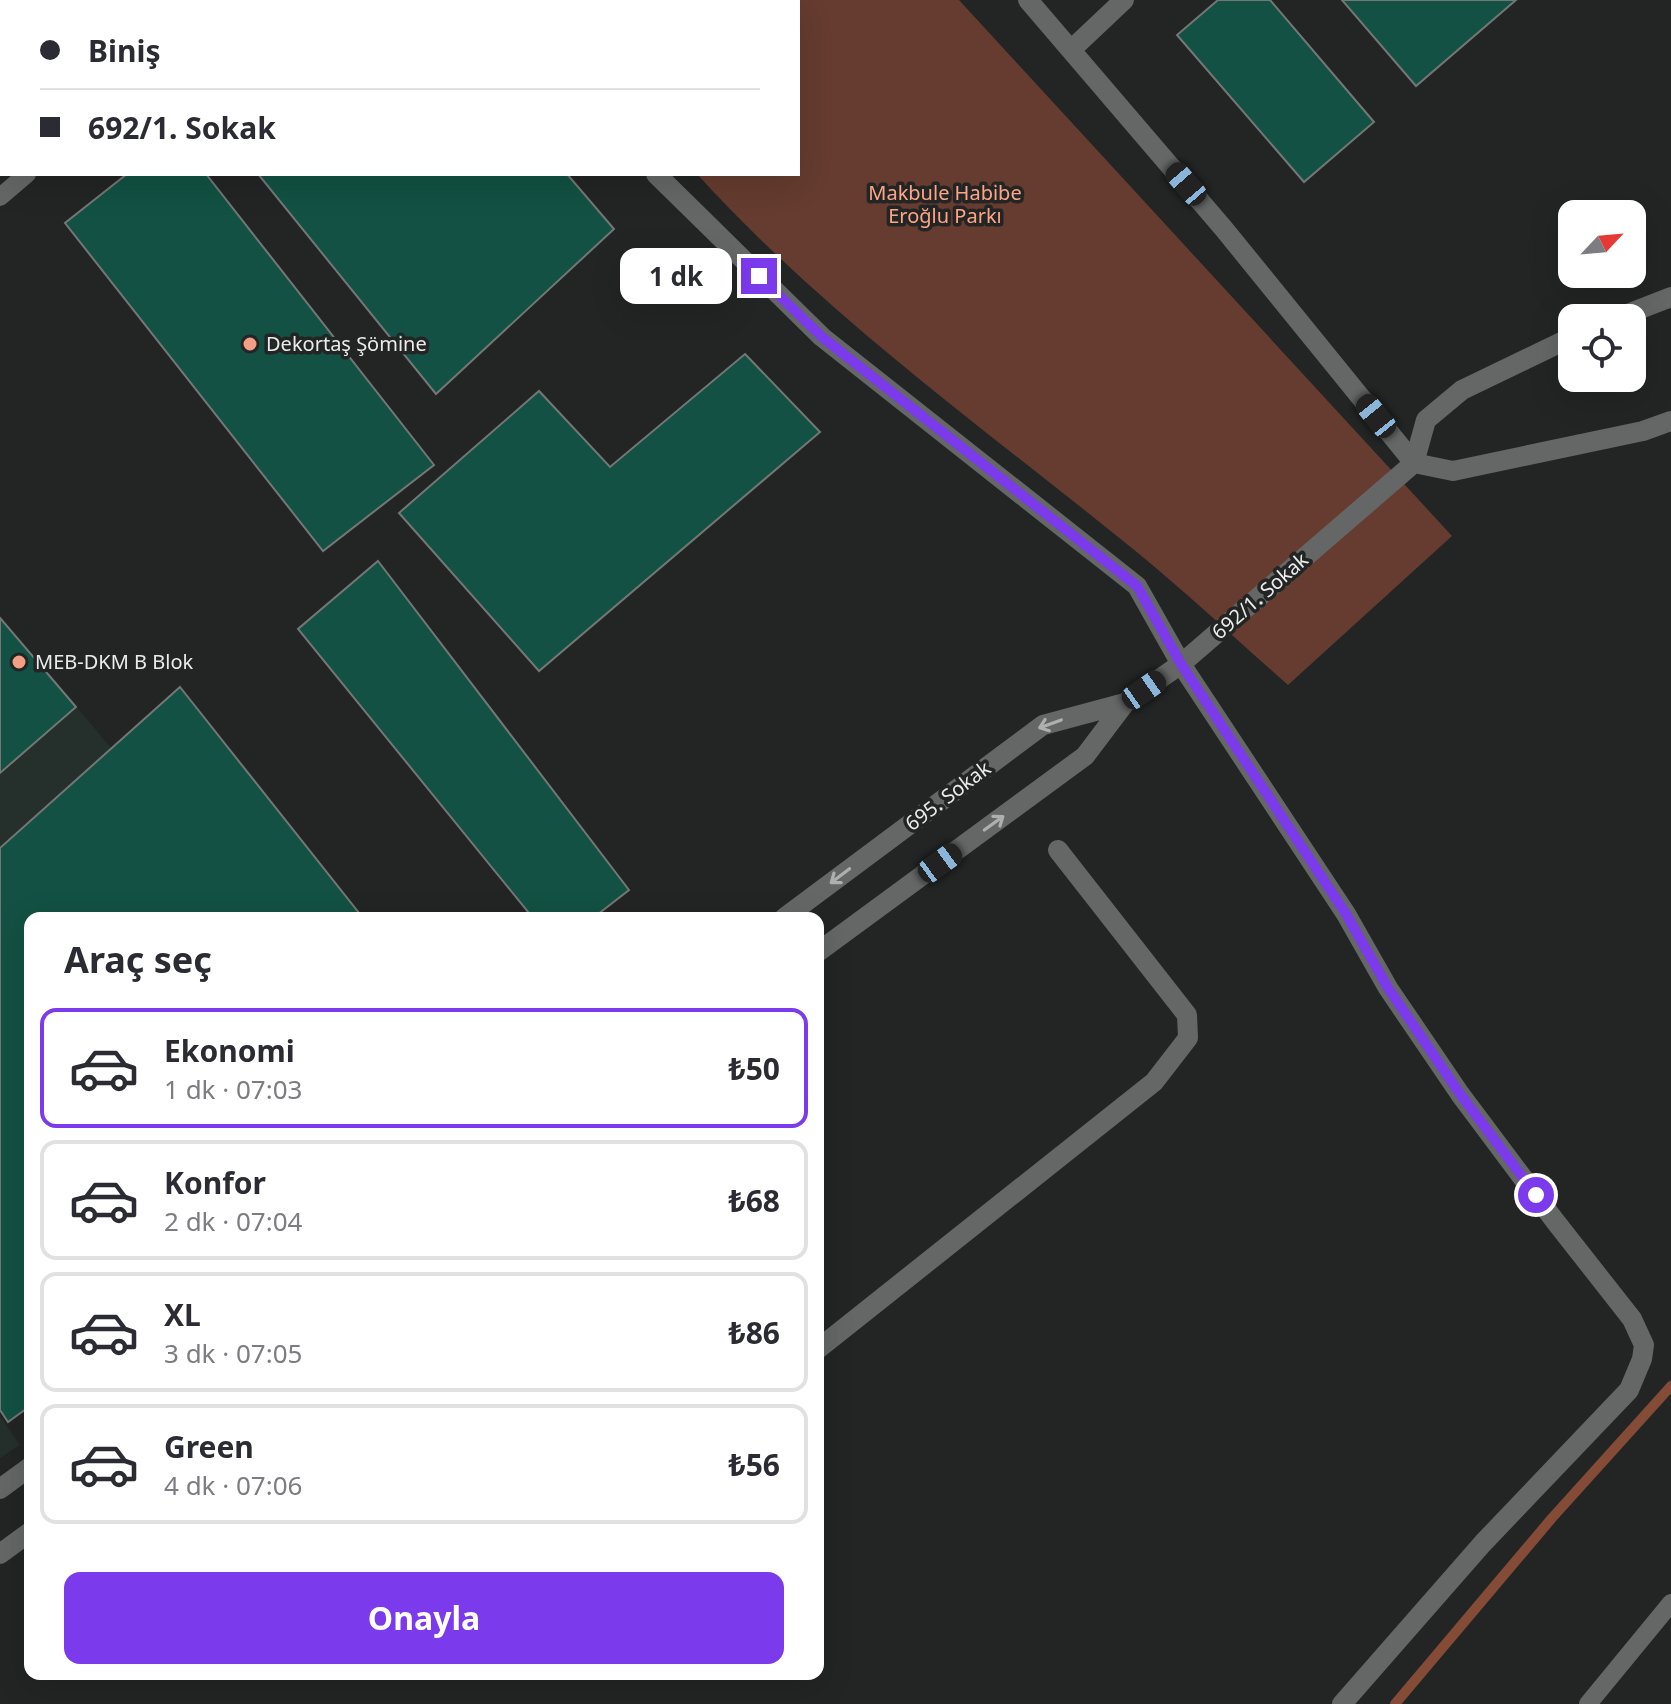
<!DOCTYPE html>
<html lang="tr">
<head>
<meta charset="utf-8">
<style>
	body { margin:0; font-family:"Noto Sans",sans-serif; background:#f7f7f7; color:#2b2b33; height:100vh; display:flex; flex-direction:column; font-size:30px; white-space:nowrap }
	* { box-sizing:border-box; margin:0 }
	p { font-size:26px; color:#7c7c81 }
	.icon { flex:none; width:44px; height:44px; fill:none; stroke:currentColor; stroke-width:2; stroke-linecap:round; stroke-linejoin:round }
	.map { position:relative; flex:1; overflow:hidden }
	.sheet { position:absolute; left:24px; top:912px; width:800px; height:768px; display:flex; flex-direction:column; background:#fff; border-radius:16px; box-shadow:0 8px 32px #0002 }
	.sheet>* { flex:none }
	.guide { position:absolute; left:0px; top:0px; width:800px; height:176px; box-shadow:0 8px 32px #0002; display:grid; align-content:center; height:176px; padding:0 40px; background:#fff }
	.needle { width:52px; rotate:64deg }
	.controls { position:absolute; left:1558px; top:200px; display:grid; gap:16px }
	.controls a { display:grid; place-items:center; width:88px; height:88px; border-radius:16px; background:#fff; box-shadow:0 8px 32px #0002; font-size:40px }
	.end { position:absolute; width:36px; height:36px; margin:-18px; border:10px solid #7c3aed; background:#fff; box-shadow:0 0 0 4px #fff }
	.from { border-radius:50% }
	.bubble { position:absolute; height:56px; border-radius:16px; background:#fff; box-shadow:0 8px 32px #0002; font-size:26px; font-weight:700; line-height:56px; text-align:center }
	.car { position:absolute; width:24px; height:48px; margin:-24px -12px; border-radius:10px; box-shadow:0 0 6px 2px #0007; background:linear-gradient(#222 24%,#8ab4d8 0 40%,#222 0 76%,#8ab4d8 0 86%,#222 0) }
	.guide b { display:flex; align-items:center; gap:28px; height:76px; font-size:30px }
	.guide b+b { border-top:2px solid #e1e1e2 }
	.guide i { width:20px; height:20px; background:#2b2b33 }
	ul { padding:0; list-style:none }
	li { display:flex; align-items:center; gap:24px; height:120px; margin:0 16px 12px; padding:0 24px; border:4px solid #e1e1e2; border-radius:16px }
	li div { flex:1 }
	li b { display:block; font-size:30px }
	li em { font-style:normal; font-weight:700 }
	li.on { border-color:#7c3aed }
	li>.icon { width:72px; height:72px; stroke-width:1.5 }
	h2 { padding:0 40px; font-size:36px; line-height:96px }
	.button { display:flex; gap:16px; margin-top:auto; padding:16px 40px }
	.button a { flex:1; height:92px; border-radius:16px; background:#7c3aed; color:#fff; font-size:32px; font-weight:700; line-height:92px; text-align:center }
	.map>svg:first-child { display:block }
	.built { fill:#252f2c }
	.green { fill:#653c2f }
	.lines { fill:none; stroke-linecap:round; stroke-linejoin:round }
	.stream { stroke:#844b37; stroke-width:10 }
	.building { fill:#125143; stroke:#737776; stroke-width:2 }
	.service { stroke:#656666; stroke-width:18 }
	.minor { stroke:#656666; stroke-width:20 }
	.tertiary { stroke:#656666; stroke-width:20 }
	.oneway { stroke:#aeb0b0 }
	.route { stroke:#7c3aed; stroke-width:10 }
	.poi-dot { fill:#f39f83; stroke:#222524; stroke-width:3 }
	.labels { text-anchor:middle; stroke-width:7; stroke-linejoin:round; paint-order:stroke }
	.park-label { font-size:20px; fill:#fea587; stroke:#222524 }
	.poi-label { font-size:20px; fill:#eaecec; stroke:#222524; text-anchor:start }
	.street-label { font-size:20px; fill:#eaecec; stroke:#222524 }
</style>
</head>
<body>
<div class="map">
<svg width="1671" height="1704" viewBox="0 0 1671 1704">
	<rect width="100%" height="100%" fill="#222524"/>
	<path class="built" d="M0 616 112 749 0 848Z
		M0 1416 20 1445 0 1458Z"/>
	<path class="green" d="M540 0H959L1452 536 1288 685C1238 641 1189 595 1138 553 988 431 828 318 697 174H798V2Z"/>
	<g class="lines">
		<path class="stream" d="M1395 1704 1552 1518 1671 1386"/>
	</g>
	<path class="building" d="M330 0H419L420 2H328Z
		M1218 0H1270L1374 122 1304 182 1177 35Z
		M1342 0H1516L1416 86Z
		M127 174H206L434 465 323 551 65 223Z
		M258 174H567L614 229 436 394Z
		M745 354 820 432 539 671 399 513 539 391 610 467Z
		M378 561 629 890 593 918H533L298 629Z
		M0 618 76 707 0 773Z
		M180 687 363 918H30V1406L8 1422 0 1410V848Z"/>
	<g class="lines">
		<path class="service" d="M234 2 236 0
			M0 197 27 174
			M1588 1704 1671 1603"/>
		<path class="minor" d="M504 0 506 2
			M1028 0 1224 229 1414 463 1453 471 1643 431 1671 421
			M1071 50 1124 0
			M656 174 822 337 1137 586 1181 664 1414 463 1426 420 1462 390 1572 337
			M1617 318 1671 297
			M1181 664 1346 914 1388 988 1460 1094 1555 1221 1632 1319 1644 1345 1642 1359 1629 1390 1483 1543 1342 1704
			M818 1349 1154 1082 1188 1038 1187 1015 1058 850"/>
		<path class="tertiary" d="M122 2 124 0
			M0 114 2 112
			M784 918 1043 725 1125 703
			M818 952 1085 756 1125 703 1181 664
			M0 1489 30 1467
			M0 1554 30 1532"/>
	</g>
	<defs><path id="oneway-shaft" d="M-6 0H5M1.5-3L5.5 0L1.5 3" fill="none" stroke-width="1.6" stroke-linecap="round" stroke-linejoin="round" transform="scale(2)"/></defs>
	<g class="oneway">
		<use href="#oneway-shaft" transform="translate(1050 724) rotate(160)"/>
		<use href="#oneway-shaft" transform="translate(994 823) rotate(-36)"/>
		<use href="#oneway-shaft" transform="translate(840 876) rotate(143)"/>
	</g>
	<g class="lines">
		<path class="route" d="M759 276 822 337 1137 586 1181 664 1346 914 1388 988 1460 1094 1536 1195"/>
	</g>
	<g class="poi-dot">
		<circle cx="250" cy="344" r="8"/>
		<circle cx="19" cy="662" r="8"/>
	</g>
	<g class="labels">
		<g class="park-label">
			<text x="945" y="200">Makbule Habibe<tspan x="945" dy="23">Eroğlu Parkı</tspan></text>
		</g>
		<g class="poi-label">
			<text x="266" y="351">Dekortaş Şömine</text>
			<text x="35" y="669">MEB-DKM B Blok</text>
		</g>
		<g class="street-label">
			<text transform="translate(1260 596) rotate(-41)" y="7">692/1. Sokak</text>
			<text transform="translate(948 796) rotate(-37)" y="7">695. Sokak</text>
		</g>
	</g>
</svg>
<div class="controls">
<a><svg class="needle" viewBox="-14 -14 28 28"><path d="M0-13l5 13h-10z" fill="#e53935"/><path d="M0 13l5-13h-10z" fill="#7c7c81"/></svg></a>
<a><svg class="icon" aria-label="locate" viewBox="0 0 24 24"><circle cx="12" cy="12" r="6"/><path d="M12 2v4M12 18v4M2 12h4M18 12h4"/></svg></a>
</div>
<i class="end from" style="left:1536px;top:1195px"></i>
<i class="end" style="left:759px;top:276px"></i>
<div class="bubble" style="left:620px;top:248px;width:112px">1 dk</div>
<i class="car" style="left:1186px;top:184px;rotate:319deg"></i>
<i class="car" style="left:1376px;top:416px;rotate:321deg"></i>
<i class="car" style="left:1144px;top:690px;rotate:55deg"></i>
<i class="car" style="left:940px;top:863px;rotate:54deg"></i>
<div class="guide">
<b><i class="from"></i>Biniş</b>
<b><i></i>692/1. Sokak</b>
</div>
<section class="sheet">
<h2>Araç seç</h2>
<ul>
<li class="on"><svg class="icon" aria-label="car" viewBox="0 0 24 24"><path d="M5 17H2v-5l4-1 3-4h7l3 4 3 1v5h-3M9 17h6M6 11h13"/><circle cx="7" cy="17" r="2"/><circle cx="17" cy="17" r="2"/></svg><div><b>Ekonomi</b><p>1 dk · 07:03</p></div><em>₺50</em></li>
<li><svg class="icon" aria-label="car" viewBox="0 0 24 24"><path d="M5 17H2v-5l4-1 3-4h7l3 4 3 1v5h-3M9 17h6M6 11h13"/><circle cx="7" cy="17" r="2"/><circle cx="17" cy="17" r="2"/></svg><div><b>Konfor</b><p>2 dk · 07:04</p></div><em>₺68</em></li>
<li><svg class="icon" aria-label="car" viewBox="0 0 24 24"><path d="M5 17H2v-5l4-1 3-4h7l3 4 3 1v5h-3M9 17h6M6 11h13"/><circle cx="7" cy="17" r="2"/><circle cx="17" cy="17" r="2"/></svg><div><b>XL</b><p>3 dk · 07:05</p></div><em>₺86</em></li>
<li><svg class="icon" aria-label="car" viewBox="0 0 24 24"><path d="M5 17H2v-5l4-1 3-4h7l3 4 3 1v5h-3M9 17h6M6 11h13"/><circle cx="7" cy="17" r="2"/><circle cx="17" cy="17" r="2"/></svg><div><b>Green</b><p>4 dk · 07:06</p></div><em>₺56</em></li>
</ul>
<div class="button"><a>Onayla</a></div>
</section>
</div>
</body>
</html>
